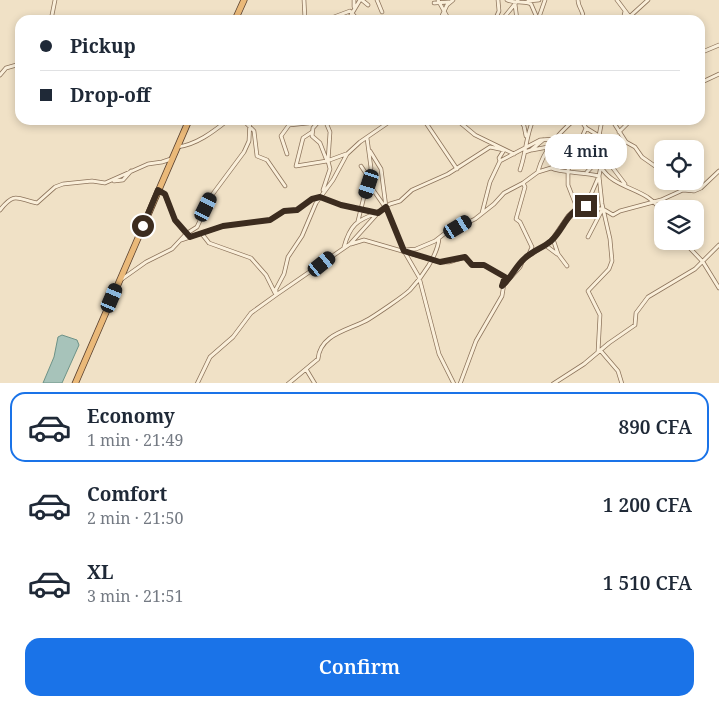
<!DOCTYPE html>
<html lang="en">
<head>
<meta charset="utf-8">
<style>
	body { margin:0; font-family:"Noto Serif",serif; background:#f2f2f3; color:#1f2937; height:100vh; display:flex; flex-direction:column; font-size:19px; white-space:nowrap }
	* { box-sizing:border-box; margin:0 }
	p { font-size:16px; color:#747a83 }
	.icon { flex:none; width:28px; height:28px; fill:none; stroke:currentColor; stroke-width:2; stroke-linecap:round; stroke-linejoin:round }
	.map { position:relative; height:383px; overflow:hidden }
	.drawer { display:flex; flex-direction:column; background:#fff; flex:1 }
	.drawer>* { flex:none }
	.guide { position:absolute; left:15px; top:15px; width:690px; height:110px; border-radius:15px; box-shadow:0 2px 8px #0003; display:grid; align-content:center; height:110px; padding:0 25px; background:#fff }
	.tools { position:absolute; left:654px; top:140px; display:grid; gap:10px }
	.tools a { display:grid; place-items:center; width:50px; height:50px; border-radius:10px; background:#fff; box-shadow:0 2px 8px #0003; font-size:25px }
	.end { position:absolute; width:22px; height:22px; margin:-11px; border:6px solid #3c2c1f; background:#fff; box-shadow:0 0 0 2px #fff }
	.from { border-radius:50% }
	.bubble { position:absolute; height:35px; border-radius:15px; background:#fff; box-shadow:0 2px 8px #0003; font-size:16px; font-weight:600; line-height:35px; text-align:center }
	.car { position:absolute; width:15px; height:30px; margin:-15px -8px; border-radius:6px; box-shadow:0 0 4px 1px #0007; background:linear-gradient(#222 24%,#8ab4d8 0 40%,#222 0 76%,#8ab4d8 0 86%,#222 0) }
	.guide b { display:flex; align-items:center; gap:18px; height:48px; font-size:19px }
	.guide b+b { border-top:1px solid #e0e1e3 }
	.guide i { width:12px; height:12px; background:#1f2937 }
	ul { padding:9px 0 0; list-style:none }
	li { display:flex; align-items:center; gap:15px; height:70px; margin:0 10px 8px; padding:0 15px; border:2px solid transparent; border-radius:15px }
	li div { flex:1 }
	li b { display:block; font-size:19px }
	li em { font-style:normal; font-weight:600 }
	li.current { border-color:#1a73e8 }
	li>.icon { width:45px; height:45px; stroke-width:1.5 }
	.button { display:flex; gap:10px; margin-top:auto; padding:10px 25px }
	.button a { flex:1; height:58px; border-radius:15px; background:#1a73e8; color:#fff; font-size:20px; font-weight:600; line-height:58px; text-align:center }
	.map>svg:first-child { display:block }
	.water { fill:#a7c3ba; stroke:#6d9287 }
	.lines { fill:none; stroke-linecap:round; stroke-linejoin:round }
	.minor-casing { stroke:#8c735b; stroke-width:4.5 }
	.trunk-casing { stroke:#5a412f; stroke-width:7 }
	.minor { stroke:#faefda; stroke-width:3 }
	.trunk { stroke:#eab979; stroke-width:5.5 }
	.route { stroke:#3c2c1f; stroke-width:6 }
</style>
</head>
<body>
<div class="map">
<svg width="719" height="384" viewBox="0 0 719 384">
	<rect width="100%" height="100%" fill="#f0e1c6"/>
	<path class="water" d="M62 335 77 340 79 345 62 383H43L54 357 58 337Z"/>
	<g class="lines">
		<g class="minor-casing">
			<path id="minor" d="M304 0 305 20
				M362 0 368 5
				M377 0 382 12
				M438 0 449 20
				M507 0C516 4 523 0 531 4L538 20
				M578 0C578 8 585 12 583 20
				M617 0 629 16
				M528 1 539 0
				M434 3 449 2
				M515 4 517 20
				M354 7V0
				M51 20 55 0
				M326 20 350 11 358 20
				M348 20 360 0
				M440 20 447 5 453 0
				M495 20 499 11 498 0
				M502 20 518 0
				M538 20 545 0
				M623 20 625 11
				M626 20 648 0
				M700 53 719 45
				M0 75 6 68 20 64
				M700 83 719 74
				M232 120 244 121 254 131 257 156 267 160 285 186
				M320 120 313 128 312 136 320 143 327 161 346 154
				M424 120 457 169
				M457 120 475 135 514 154
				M520 120 524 126 526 136
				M612 120 626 142 635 147 642 157 662 171
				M586 128 599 136
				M312 132 303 138 296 166 327 161
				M619 132 631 120
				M177 147C196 145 213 132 228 120
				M532 150 548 147
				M370 151 381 169 386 207 404 251 419 277 439 354 454 384
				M525 152 531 150 543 140
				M287 154 281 136 289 125 308 123 314 120
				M361 166 367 175 369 184 385 207
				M601 167C615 191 649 187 662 213
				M551 168C561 173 585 172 599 176L586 206 577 208 568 185V170L586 128 581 120
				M520 170C526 153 526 136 533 120
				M538 171C544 150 557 135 574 120
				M587 172 603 155 625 184
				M114 181 123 180 131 171
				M673 181 683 190
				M523 183 525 187 516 219 520 222 532 247 529 254
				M323 190 330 169 328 161 330 132 325 120
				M0 210C15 191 17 199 37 203L55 187 63 184 92 181 105 183 148 164 162 162 171 159
				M482 213 490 182 500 161
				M358 221 371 168 367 138
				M202 234 209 243 251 258 266 275 276 295 350 244 378 213 390 204 400 201 412 190 448 174 490 147 504 150 499 158 500 161 540 140 555 139 579 142
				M190 237 186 234 197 227 212 195 244 152 249 141 250 120
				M588 237 602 210
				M553 239 558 254 567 266
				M181 240 223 226 270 220 284 211 297 210 312 199 320 197 341 205 377 213
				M683 241 703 262 719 288
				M351 244 364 240 440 262H449L465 257 473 265H484L505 277 502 296 476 341 460 384
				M545 245 557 254
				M344 247C350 225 357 220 377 213
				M405 250 416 249 435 241 444 234 475 219 494 204 504 193 523 183 538 172 551 168 578 142
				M122 279 146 262 172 249 186 234 175 220 165 195 159 191
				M503 286 520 267 523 260 551 241 568 216 577 208 603 209 613 215 620 211 661 200 683 190 694 191 701 188 719 171
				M600 350 618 371 622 384
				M598 352 600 315 588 291 609 269 612 261 610 239 602 204 599 176 603 155 599 136 602 120
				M306 369 315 384
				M197 384 210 357 233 337 251 313 276 295V289L284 274 288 257 302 236 316 203 333 180 347 154 360 142 392 120
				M288 384 318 359C320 333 351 330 369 319 377 314 404 296 410 290 422 277 438 255 439 238
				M553 384 584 364 609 343 635 325 636 313 648 297 695 269 719 245"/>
		</g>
		<g class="trunk-casing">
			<path id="trunk" d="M235 20 244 0
				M75 384 189 120"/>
		</g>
		<use href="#minor" class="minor"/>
		<use href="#trunk" class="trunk"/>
	</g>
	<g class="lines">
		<path class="route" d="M143 226 158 190 165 194 175 220 190 237 223 226 270 220 284 211 297 210 312 199 320 197 341 205 378 213 386 207 404 251 440 262 465 257 472 265H484L505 277 502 286C511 278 516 266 524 259 532 251 543 248 551 241 565 228 566 211 586 206"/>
	</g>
</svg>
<div class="tools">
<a><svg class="icon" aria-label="locate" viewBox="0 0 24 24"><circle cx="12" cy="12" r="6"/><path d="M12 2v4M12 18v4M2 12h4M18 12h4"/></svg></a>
<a><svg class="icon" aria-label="layers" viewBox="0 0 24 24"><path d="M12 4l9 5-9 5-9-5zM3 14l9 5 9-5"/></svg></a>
</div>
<i class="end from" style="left:143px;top:226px"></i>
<i class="end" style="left:586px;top:206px"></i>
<div class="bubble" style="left:545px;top:134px;width:82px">4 min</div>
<i class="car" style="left:369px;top:184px;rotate:198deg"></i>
<i class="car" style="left:206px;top:207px;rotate:26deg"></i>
<i class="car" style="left:458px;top:227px;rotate:59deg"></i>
<i class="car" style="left:322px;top:264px;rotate:51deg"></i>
<i class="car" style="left:112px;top:298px;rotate:23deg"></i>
<div class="guide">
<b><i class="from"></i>Pickup</b>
<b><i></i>Drop-off</b>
</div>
</div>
<section class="drawer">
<ul>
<li class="current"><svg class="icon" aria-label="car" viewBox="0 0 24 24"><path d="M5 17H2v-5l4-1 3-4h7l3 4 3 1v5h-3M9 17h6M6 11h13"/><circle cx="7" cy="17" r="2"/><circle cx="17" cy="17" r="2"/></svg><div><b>Economy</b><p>1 min · 21:49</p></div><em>890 CFA</em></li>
<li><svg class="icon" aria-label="car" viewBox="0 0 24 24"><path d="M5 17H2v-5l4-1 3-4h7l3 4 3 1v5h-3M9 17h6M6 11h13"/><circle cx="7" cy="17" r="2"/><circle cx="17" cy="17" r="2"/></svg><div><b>Comfort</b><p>2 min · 21:50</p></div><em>1 200 CFA</em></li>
<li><svg class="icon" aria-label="car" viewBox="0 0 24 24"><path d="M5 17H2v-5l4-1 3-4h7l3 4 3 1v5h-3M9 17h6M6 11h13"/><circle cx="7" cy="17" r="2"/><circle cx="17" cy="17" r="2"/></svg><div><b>XL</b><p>3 min · 21:51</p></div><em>1 510 CFA</em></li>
</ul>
<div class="button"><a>Confirm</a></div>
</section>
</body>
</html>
